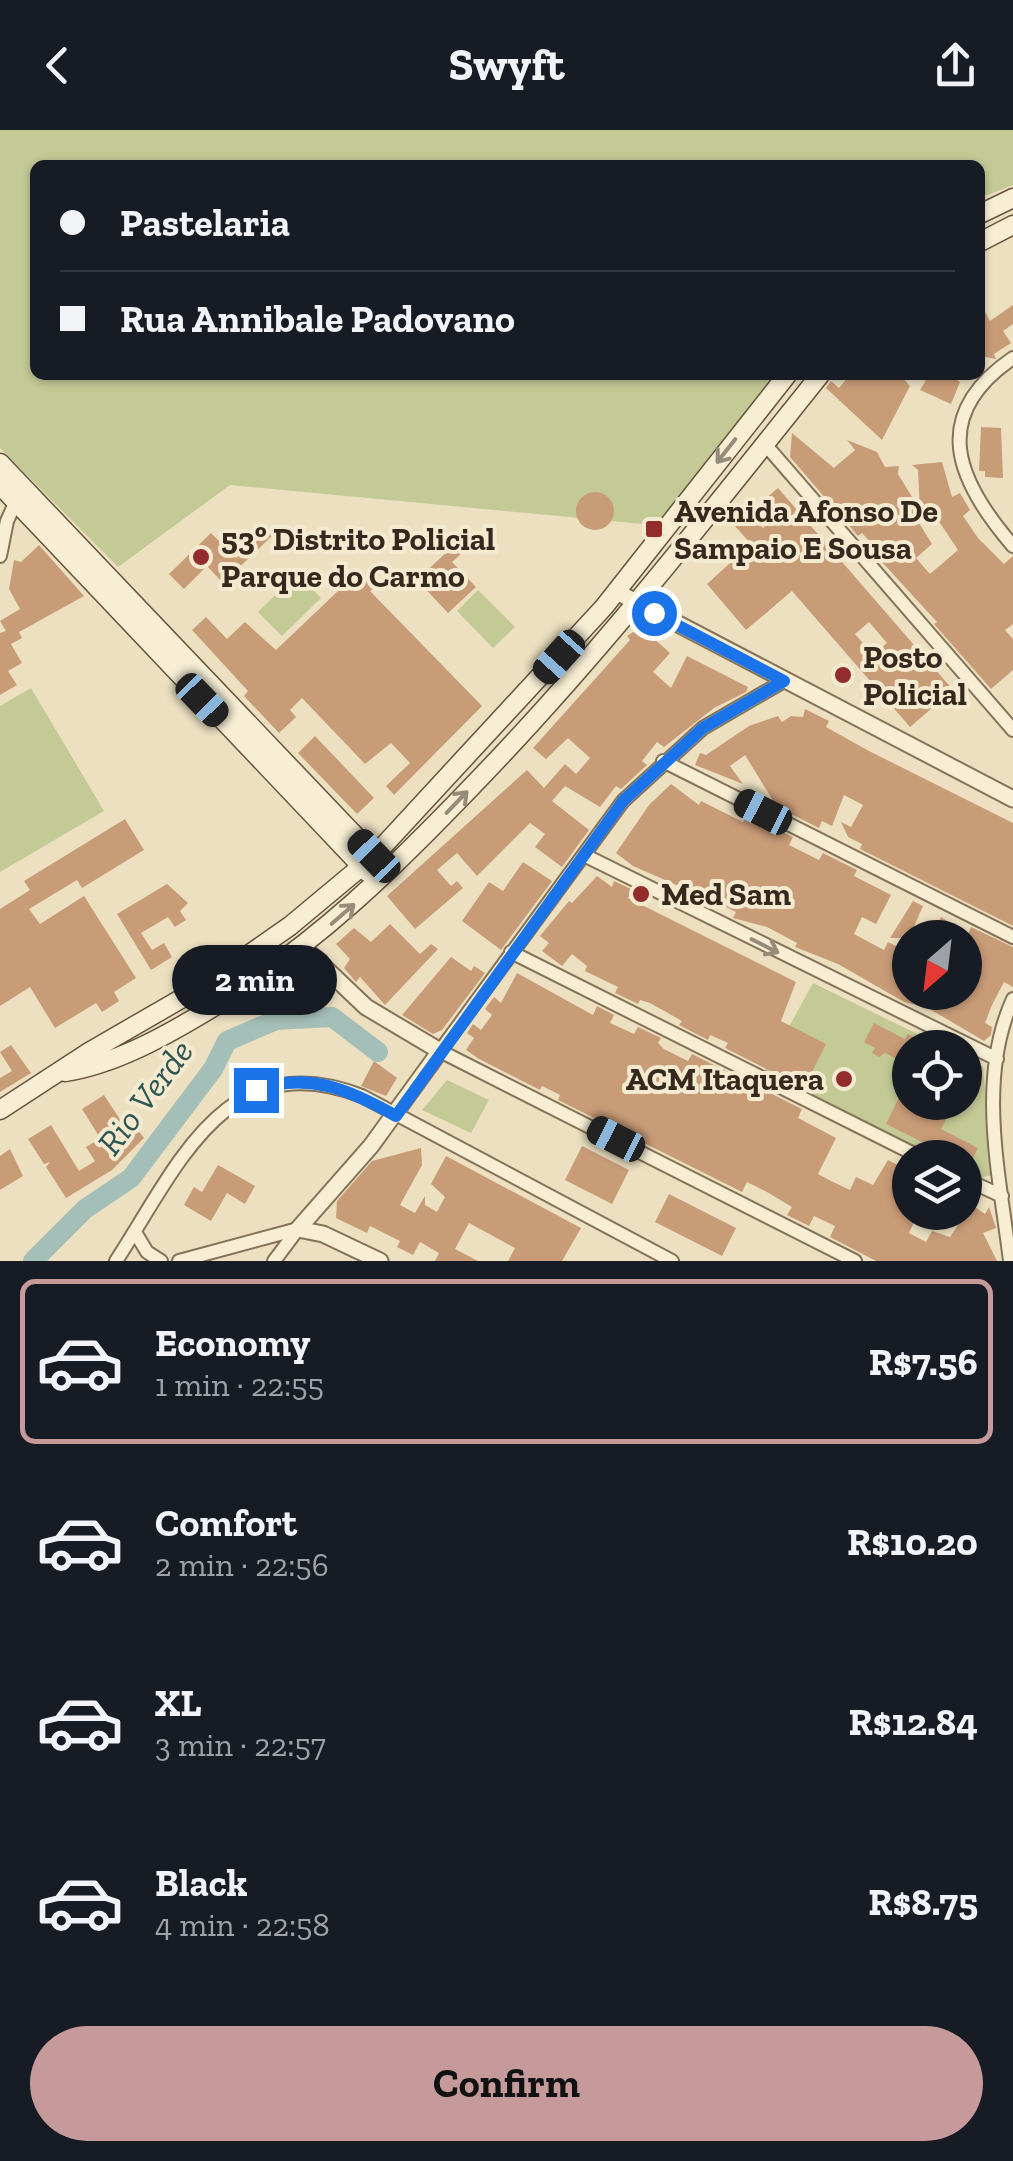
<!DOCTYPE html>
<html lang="en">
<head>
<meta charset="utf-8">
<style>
	body { margin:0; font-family:"Zilla Slab",serif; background:#20242c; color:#f1f3f6; height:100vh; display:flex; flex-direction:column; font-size:38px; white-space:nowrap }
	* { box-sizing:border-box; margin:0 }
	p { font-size:32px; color:#9ea1a6 }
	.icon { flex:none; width:55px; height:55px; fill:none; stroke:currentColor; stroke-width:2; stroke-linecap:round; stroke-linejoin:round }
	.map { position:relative; height:1131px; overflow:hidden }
	.side { display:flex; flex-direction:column; background:#171b24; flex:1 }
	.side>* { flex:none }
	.guide { position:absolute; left:30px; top:30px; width:955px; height:220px; border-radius:15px; box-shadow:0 2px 8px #0004; display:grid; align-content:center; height:220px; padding:0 30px; background:#171b24 }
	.needle { width:65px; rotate:208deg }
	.controls { position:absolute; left:892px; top:790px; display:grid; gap:20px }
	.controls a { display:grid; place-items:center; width:90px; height:90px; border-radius:50%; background:#171b24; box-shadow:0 2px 8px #0004; font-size:50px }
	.end { position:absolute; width:45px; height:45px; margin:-22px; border:12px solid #1a73e8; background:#fff; box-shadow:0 0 0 5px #fff }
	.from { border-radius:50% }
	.bubble { position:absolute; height:70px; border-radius:35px; background:#171b24; box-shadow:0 2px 8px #0004; font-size:32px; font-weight:800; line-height:70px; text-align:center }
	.car { position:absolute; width:30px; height:60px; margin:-30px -15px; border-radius:12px; box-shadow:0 0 8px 2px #0007; background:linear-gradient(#222 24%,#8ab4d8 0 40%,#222 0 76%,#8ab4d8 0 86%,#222 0) }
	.guide b { display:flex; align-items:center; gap:35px; height:95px; font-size:38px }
	.guide b+b { border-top:2px solid #363941 }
	.guide i { width:25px; height:25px; background:#f1f3f6 }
	ul { padding:18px 0 0; list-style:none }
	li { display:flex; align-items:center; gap:30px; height:165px; margin:0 20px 15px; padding:0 10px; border:5px solid transparent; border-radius:15px }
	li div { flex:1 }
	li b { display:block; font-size:38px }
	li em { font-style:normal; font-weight:800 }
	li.on { border-color:#c69a9b }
	li>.icon { width:90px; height:90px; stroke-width:1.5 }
	.primary-button { display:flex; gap:20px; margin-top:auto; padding:20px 30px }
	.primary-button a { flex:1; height:115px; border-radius:60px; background:#c69a9b; color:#111; font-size:40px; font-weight:800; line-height:115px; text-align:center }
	header { display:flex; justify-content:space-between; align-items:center; height:130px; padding:0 30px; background:#171b24; font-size:45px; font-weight:800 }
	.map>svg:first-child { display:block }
	.green { fill:#c3ca96 }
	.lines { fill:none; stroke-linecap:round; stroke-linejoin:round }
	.river { stroke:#a4bfb7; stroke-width:20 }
	.building { fill:#c99c78; fill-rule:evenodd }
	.minor-casing { stroke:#857259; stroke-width:16 }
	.tertiary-casing { stroke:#857259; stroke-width:19 }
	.secondary-casing { stroke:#67533d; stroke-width:21 }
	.minor { stroke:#f7eed4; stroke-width:12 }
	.tertiary { stroke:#f7eed4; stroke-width:15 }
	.secondary { stroke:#f7eed4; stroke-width:18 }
	.oneway { stroke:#968c78 }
	.route { stroke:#1a73e8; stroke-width:12 }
	.poi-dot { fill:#922d2b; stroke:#f4ead0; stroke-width:4 }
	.labels { text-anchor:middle; stroke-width:8; stroke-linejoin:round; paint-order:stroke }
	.poi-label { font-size:32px; font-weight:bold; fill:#35291d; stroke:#f4ead0; text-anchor:start }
	.water-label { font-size:35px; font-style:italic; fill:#2d5553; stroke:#f4ead0 }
</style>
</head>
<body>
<header><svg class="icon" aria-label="back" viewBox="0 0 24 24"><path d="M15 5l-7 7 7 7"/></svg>Swyft<svg class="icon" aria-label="share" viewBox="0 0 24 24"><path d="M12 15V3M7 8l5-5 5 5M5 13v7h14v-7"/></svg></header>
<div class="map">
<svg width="1013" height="1131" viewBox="0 0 1013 1131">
	<rect width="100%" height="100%" fill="#ece0c1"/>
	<path class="green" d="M0 0H1013V55L980 68V35H35V245H774L664 396 230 355 118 437 0 318Z
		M297 444 321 468 282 506 258 482Z
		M478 460 515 497 493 518 457 481Z
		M31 558 104 681 0 742V576Z
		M813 853 944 917 910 918V972H965V928L983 937 993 1045 979 1048 965 1041V1028L937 1027 764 942Z
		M447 950 489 970 471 1003 422 980Z"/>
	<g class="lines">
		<path class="river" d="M33 1131 85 1079 131 1048 213 939 227 911 276 890 332 887 378 922"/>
	</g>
	<path class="building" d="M980 172 990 191 1013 175V194L1003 201 1011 213 994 224 996 229 980 226Z
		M850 245H900L910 256 882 310 826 258 831 251 839 258Z
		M929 245H950L960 252 951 274 920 260Z
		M981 297 1001 298 1003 348 985 347V341H979Z
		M792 303 834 338 855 320 847 310 877 322 885 337 899 336 898 344 920 380 918 340 912 335 942 332 952 367 960 363 970 380 963 386 978 408 1004 434 1013 426V494L1005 500 1013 509V540L991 559 934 494 937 492 870 419 874 416 862 403 858 406 790 327ZM930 378 958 420 930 444 916 428 932 414 914 385Z
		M778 358 953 560 910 597 792 461 746 500 707 454 751 414 735 396 749 384 763 398 776 386 763 371ZM869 492 887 513 873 525 855 504Z
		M576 381a19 19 0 1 1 38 0a19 19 0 1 1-38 0Z
		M267 398 274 404 223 453 207 436 184 459 169 444 211 403 236 428Z
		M39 415 84 466 19 502 22 508 11 514 22 533 8 541 17 555 0 565V503L6 501 0 491 20 479 9 459 14 430 21 432Z
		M453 416 461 424 452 432 476 457 448 483 417 450Z
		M358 442 374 458 370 461 482 576 394 665 386 656 410 633 391 613 365 634 302 568 290 580 296 587 279 603 244 566 248 561 192 500 206 487 227 509 245 492 276 520Z
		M641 497 670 523 653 542 671 558 687 526 748 557 746 562 714 578 664 617 657 612 642 631 647 635 621 659 616 656 600 677 565 656 552 671 589 700 562 737 535 717 545 704 530 693 477 746 457 723 437 740 451 756 457 751 463 758 415 799 387 766 527 640 544 658 565 634 576 644 590 628 568 608 546 629 533 618 630 510 627 506Z
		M805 579 829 591 826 597 869 621 1013 693V796L860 719 862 714 848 707 841 692 851 697 863 675 844 665 832 696 822 691 819 698 777 677 745 625 730 636 743 654 695 635 700 623 706 625 749 596 778 586 782 592 791 586 803 587Z
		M315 606 374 668 357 684 298 623Z
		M671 654 699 675 701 671 743 692 747 684 793 707 789 715 819 730 823 723 857 740 854 746 891 765 876 794 862 787 854 804 884 820 888 812 910 823V862H965V808H930L941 787 968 804 971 797 1013 817V857L1004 852 992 875 985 893 992 897 991 905 984 911 928 878 904 872 838 834 795 817 797 813 767 797 733 788 736 782 720 774 633 736 616 723 649 675Z
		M125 689 144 720 82 758 77 750 29 779 40 794 84 766 136 848 114 862 119 871 102 882 96 873 55 898 30 857 0 876V779L30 760 24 751Z
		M523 732 552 751 501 820 462 791 489 752 503 761Z
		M597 746 612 757 614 751 633 760 628 768 796 852 781 891 826 914 804 958 725 918 728 913 710 905 708 910 679 895 682 891 650 873 640 870 638 874 615 863 618 857 585 841 587 836 572 824 562 836 542 821 549 813 540 806 569 771 572 773Z
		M167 754 188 773 180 781 186 790 175 797 168 787 141 803 152 820 164 813 172 827 151 840 117 784Z
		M913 771 923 776 909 808H890Z
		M390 794 420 824 431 814 438 819 385 875 360 847 356 852 344 838 350 829 336 814 354 798 371 812Z
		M451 827 471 841 474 836 485 843 442 900 433 904 402 885Z
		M517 843 593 885 597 876 614 885 610 893 634 904 638 897 661 908 658 913 664 919 688 931 692 924 738 947 734 953 757 964 760 958 802 979 798 988 836 1008 818 1044 831 1051 850 1060 856 1047 873 1055 888 1030 910 1041V1082H919L909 1103 926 1112 932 1101 950 1107 972 1075 985 1084 989 1077 996 1098 983 1103 997 1131H876L830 1107 835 1096 814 1086 809 1096 787 1085 792 1077 767 1062 747 1052 742 1062 558 970 560 965 542 956 540 960 479 929 466 920 474 908 467 903 473 894 481 900 492 885 485 879 494 867 501 873Z
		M874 893 905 909 908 904 934 918H910V936L885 923 879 927 872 923 875 918 864 912Z
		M11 915 31 943 0 962V948L12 941 0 922Z
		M374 931 397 948 386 966 361 956Z
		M910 945V972H955L941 999 978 1018 973 1028 936 1009 932 1017 886 994Z
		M104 965 125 997 133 994 144 1008 112 1040 66 1068 46 1037 50 1032 44 1034 28 1009 51 995 79 1041 95 1031 86 1017 99 1009 111 1027 126 1018 116 1002 102 1011 82 979Z
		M582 1016 629 1040 612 1074 565 1050Z
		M421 1018 422 1035 400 1075 415 1083 425 1066V1075L437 1082 445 1067 431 1054 446 1026 581 1098 562 1131H508L515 1118 469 1093 455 1119 478 1131H435L439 1123 420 1112 413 1125 397 1117 400 1111 370 1096 367 1103 336 1088 337 1071 372 1031Z
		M10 1019 23 1046 0 1060V1026Z
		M218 1035 255 1056 245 1074 227 1063 211 1091 184 1075 194 1057 202 1062Z
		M669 1064 736 1098 722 1126 655 1092Z"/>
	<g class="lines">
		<g class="minor-casing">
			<path id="minor" d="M1013 228C928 286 957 351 1013 416
				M764 313 1013 600
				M0 426 7 391 18 367
				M784 551 703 598 623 671 440 921 855 1131
				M663 631 1013 807
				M584 725 997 929
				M511 822 922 1028
				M965 1049 1002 1066
				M135 1102 147 1122 161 1131
				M116 1131C178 1036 226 913 362 966L672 1131
				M179 1131 298 1099
				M274 1131 298 1099
				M1010 1131C1000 1047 976 950 1013 869"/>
		</g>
		<g class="tertiary-casing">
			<path id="tertiary" d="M617 462 1013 669
				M298 1099 371 1016 440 921 366 877 304 818
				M298 1099 323 1104 380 1131"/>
		</g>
		<g class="secondary-casing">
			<path id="secondary" d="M980 84 1013 68
				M980 112 1013 95
				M0 333 382 734
				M0 355 367 742
				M65 942C116 934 167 905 210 879 316 815 394 738 479 649 602 521 709 384 820 245
				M0 980 89 922 205 855 290 796 374 726 604 477 787 245"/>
		</g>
		<use href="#minor" class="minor"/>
		<use href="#tertiary" class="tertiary"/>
		<use href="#secondary" class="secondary"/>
	</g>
	<defs><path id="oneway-shaft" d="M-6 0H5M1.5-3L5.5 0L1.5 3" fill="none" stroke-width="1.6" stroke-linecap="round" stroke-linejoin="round" transform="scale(2.5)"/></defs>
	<g class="oneway">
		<use href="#oneway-shaft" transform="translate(726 321) rotate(128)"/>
		<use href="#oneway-shaft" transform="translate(457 672) rotate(-46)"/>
		<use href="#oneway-shaft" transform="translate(343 784) rotate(-41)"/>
		<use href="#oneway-shaft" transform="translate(765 816) rotate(27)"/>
	</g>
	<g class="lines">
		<path class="route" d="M256 960C308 941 350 960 396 986L623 671 703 598 784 551 654 483"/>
	</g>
	<g class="poi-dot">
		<rect x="644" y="389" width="20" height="20" rx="5"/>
		<circle cx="201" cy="427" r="10"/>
		<circle cx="843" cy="545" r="10"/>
		<circle cx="641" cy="764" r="10"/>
		<circle cx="844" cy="949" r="10"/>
	</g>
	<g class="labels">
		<g class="poi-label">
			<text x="674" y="392">Avenida Afonso De<tspan x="674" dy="37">Sampaio E Sousa</tspan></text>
			<text x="221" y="420">53º Distrito Policial<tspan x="221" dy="37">Parque do Carmo</tspan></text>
			<text x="863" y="538">Posto<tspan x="863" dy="37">Policial</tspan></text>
			<text x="661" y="775">Med Sam</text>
			<text x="824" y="960" text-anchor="end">ACM Itaquera</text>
		</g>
		<g class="water-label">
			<text transform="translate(145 967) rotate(-53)" y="12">Rio Verde</text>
		</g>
	</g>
</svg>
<div class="controls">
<a><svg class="needle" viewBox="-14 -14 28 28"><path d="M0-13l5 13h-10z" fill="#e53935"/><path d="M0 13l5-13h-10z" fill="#9ea1a6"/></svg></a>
<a><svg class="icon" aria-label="locate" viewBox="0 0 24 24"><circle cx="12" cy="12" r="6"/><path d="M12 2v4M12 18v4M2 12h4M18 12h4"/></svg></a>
<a><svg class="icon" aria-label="layers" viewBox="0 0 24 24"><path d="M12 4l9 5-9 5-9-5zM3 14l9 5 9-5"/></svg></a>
</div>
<i class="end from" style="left:654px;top:483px"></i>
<i class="end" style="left:256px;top:960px"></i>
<div class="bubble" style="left:172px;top:815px;width:165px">2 min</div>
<i class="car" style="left:559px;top:527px;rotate:222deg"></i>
<i class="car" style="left:202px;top:570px;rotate:136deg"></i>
<i class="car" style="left:763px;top:682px;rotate:297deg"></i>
<i class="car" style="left:374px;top:726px;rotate:316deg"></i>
<i class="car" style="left:616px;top:1009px;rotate:297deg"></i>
<div class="guide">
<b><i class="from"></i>Pastelaria</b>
<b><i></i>Rua Annibale Padovano</b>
</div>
</div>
<section class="side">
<ul>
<li class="on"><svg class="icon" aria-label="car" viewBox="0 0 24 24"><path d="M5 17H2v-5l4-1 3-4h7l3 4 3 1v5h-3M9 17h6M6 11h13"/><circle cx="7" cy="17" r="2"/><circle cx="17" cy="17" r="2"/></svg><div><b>Economy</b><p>1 min · 22:55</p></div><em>R$7.56</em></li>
<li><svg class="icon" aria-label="car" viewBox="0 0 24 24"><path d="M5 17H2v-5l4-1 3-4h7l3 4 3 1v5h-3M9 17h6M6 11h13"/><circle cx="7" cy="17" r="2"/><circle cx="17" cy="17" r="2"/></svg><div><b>Comfort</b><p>2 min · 22:56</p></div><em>R$10.20</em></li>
<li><svg class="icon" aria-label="car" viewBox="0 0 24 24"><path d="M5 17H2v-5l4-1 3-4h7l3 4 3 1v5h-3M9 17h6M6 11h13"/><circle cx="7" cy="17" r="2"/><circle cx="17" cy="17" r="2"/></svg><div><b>XL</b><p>3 min · 22:57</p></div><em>R$12.84</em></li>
<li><svg class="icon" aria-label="car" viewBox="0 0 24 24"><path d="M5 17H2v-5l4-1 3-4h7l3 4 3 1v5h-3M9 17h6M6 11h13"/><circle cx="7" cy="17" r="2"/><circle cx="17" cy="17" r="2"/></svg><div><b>Black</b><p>4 min · 22:58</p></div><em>R$8.75</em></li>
</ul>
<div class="primary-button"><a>Confirm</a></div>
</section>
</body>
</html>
